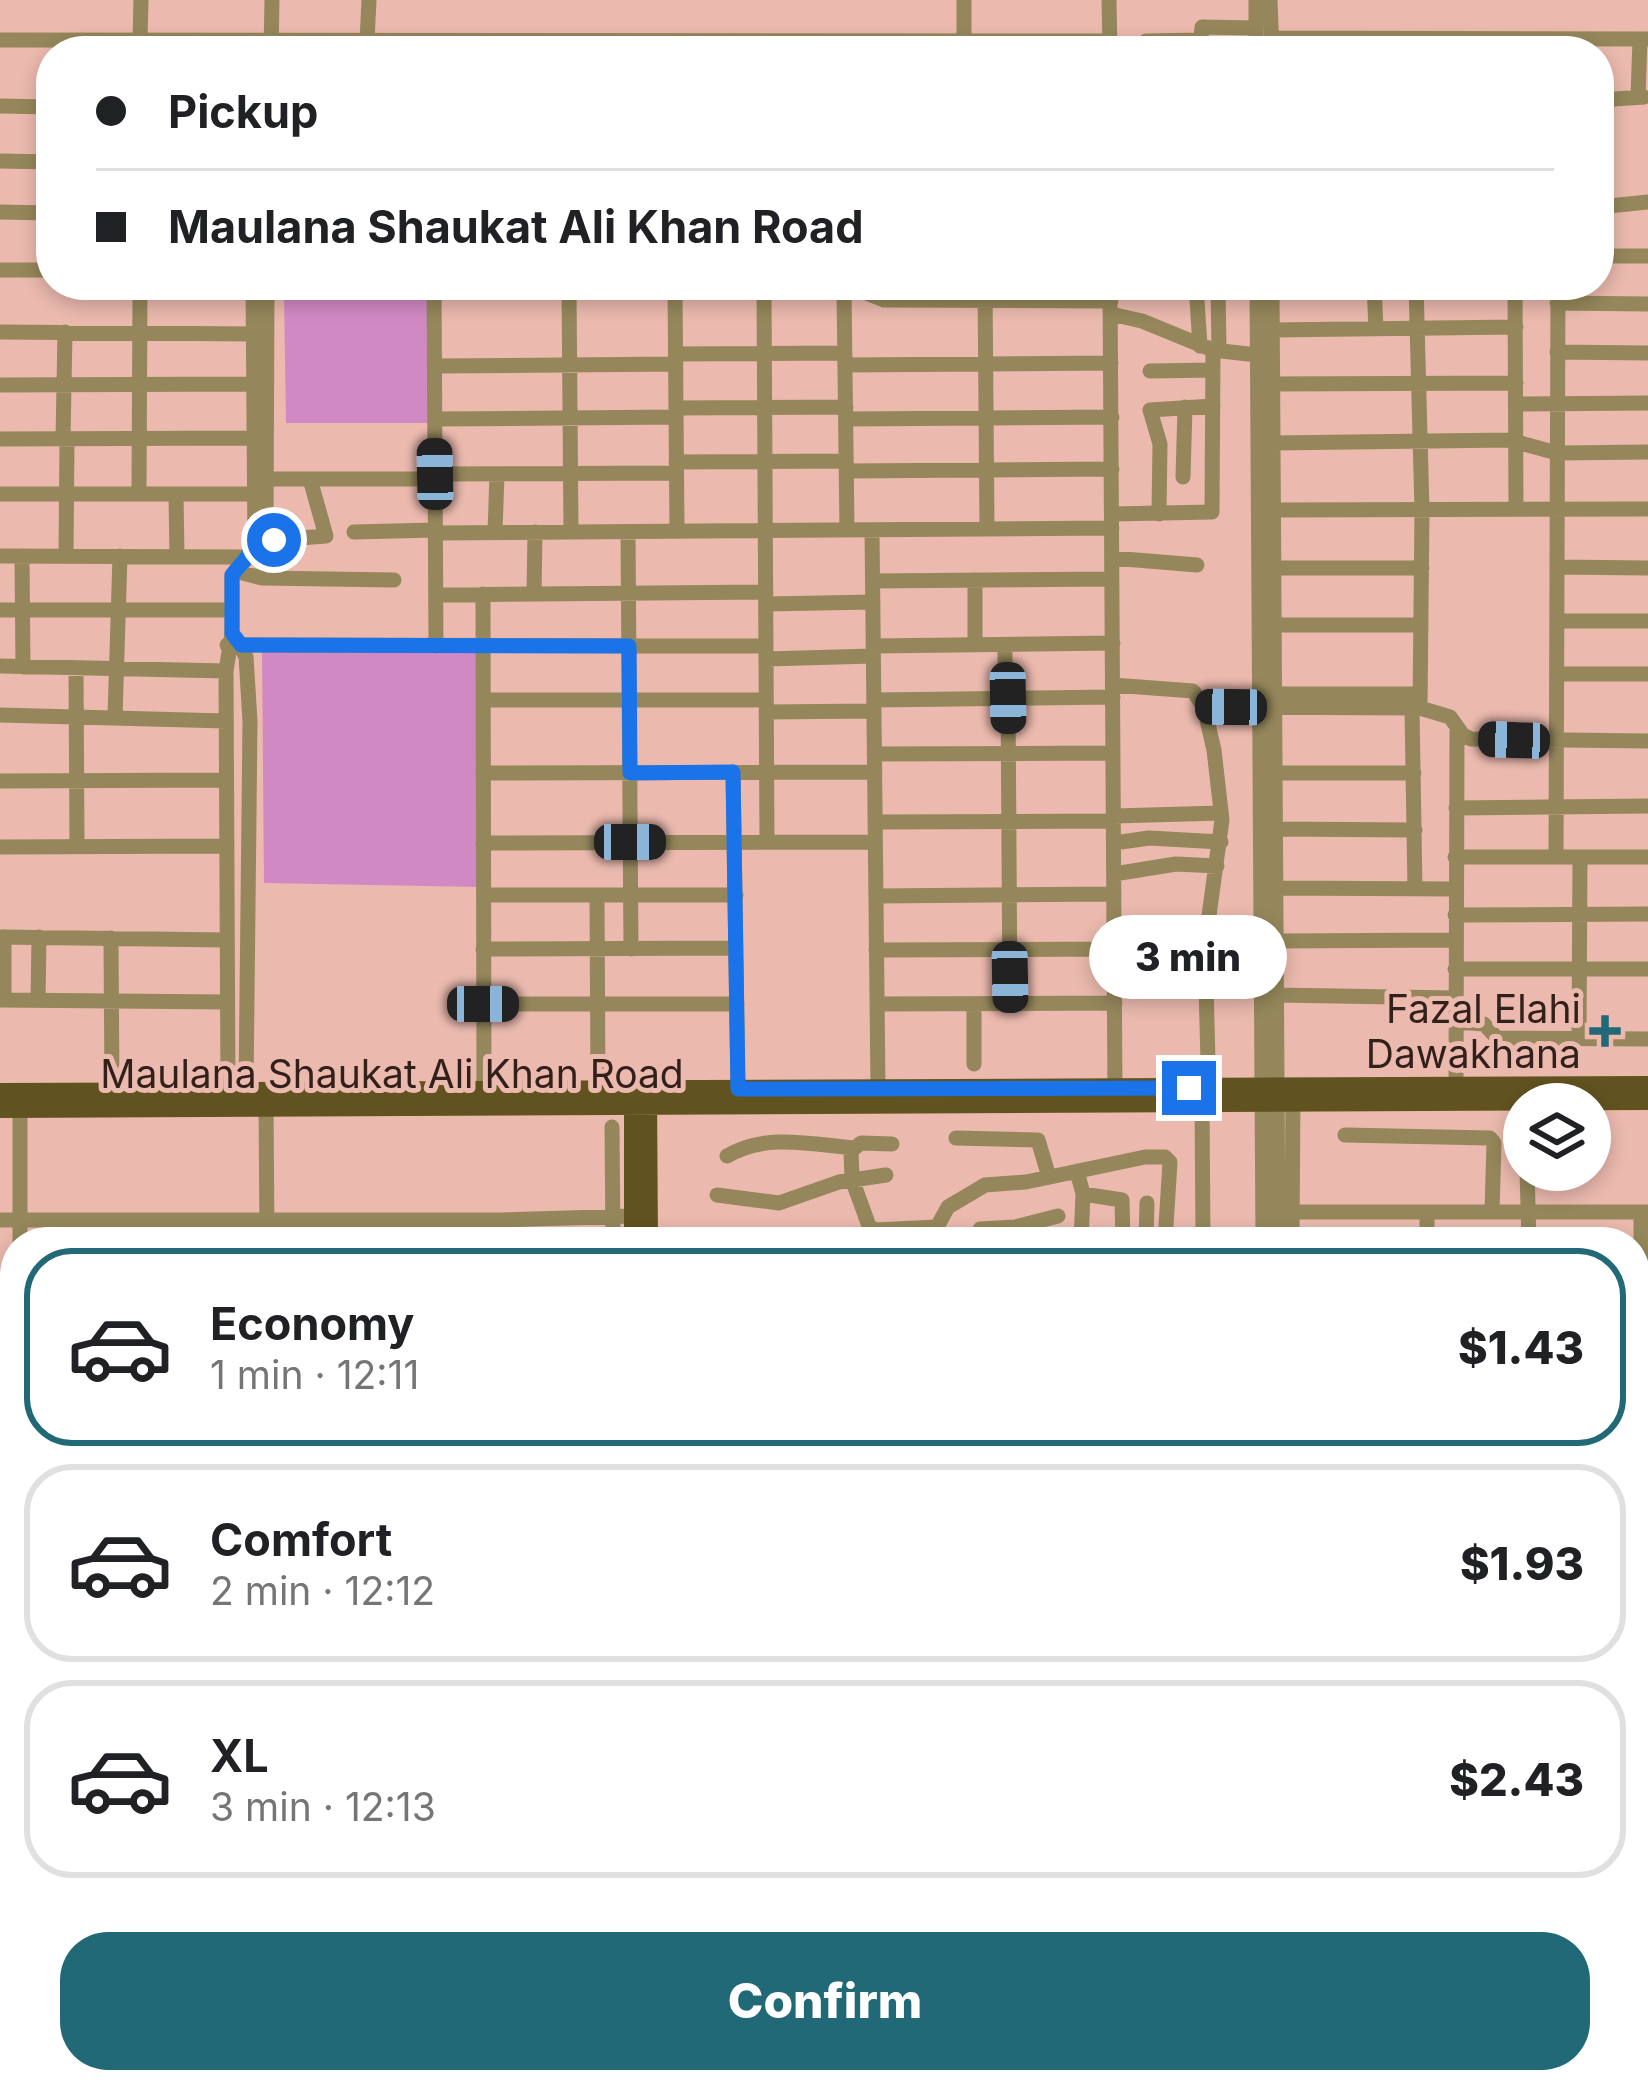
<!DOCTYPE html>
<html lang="en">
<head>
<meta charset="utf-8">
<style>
	body { margin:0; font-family:Inter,sans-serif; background:#f2f2f2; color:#202124; height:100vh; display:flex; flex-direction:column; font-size:45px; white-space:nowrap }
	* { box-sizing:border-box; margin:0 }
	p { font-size:39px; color:#757577 }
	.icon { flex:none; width:66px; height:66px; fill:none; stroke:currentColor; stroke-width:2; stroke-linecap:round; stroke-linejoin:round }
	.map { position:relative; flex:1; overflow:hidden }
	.drawer { position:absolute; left:0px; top:1227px; width:1650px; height:867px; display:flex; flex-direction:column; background:#fff; border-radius:48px 48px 0 0; box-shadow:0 6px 18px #0003 }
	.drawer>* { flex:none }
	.hud { position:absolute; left:36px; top:36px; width:1578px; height:264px; border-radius:48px; box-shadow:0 6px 18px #0003; display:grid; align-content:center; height:264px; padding:0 60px; background:#fff }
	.fabs { position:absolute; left:1503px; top:1083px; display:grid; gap:24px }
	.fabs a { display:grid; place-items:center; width:108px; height:108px; border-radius:50%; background:#fff; box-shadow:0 6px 18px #0003; font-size:60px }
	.end { position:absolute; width:54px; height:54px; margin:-27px; border:15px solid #1a73e8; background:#fff; box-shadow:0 0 0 6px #fff }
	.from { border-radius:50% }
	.bubble { position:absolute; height:84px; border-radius:42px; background:#fff; box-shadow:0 6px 18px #0003; font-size:39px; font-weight:800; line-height:84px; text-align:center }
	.car { position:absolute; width:36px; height:72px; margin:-36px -18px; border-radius:15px; box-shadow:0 0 9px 3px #0007; background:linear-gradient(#222 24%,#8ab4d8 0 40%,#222 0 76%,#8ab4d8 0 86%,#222 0) }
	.hud b { display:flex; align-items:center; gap:42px; height:114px; font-size:45px }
	.hud b+b { border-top:3px solid #e0e0e0 }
	.hud i { width:30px; height:30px; background:#202124 }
	ul { padding:21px 0 0; list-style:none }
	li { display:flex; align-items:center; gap:36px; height:198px; margin:0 24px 18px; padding:0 36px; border:6px solid #e0e0e0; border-radius:48px }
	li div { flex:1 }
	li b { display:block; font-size:45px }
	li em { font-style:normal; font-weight:800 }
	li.selected { border-color:#216977 }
	li>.icon { width:108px; height:108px; stroke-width:1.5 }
	.cta { display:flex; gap:24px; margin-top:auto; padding:24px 60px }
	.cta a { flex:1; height:138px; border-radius:48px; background:#216977; color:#fff; font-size:48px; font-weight:800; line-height:138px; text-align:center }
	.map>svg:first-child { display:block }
	.green { fill:#d189c4 }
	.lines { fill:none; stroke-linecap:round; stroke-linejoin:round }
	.minor { stroke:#95875b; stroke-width:15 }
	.major { stroke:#61531f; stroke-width:18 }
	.route { stroke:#1a73e8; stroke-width:15 }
	.poi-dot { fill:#216977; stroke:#ebb9ae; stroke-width:4.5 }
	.labels { text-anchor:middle; stroke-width:10; stroke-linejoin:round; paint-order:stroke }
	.poi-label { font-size:39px; fill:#32201b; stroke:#ebb9ae; text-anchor:end }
	.street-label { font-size:39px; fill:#32201b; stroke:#ebb9ae }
</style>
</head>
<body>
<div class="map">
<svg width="1648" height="2092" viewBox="0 0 1648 2092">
	<rect width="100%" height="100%" fill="#ebb9ae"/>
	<path class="green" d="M284 294 427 295 428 423H286Z
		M262 652H477L479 887 264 883Z"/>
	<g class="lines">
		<path class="minor" d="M1109 0 1110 48
			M1256 0V51
			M1270 0 1272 51
			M1272 38 1648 39
			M0 40 1110 41
			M140 40 141 0
			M367 41 369 0
			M1146 41 1200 40
			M964 48V0
			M271 51 272 0
			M1200 51 1202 27 1256 28
			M1638 97 1640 39
			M1599 100 1644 97
			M0 106 51 107
			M0 161 51 162
			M1599 207 1648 202
			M0 212 51 213
			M1599 256H1648
			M0 270H51
			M253 285 255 548
			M434 285 436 646
			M985 285 987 529
			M1110 285 1115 1095
			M1196 285 1200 346
			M1218 285 1219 351
			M1257 285 1263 1242
			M1272 285 1278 1242
			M1374 285 1376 329
			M1416 285 1422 510 1420 708 1450 717 1463 735 1471 739 1648 741
			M1515 285 1516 509
			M267 287 859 290 877 285
			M569 288 571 532
			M675 288 677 531
			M764 288 767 842
			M844 290 847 530
			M859 290 884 300 1111 301
			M1557 303 1648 304
			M1111 314 1142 321 1213 350 1257 355
			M1272 330 1516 327
			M0 332 253 334
			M1557 352 1648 353
			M676 354 845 353
			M845 365 1111 363
			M435 366 676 364
			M1150 371 1213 370
			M1272 384 1516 383
			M0 385 254 384
			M1516 404 1648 403
			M676 408 846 407
			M435 419 676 417
			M846 419 1112 417
			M0 439 255 438
			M63 439 65 332
			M1272 443 1509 440 1557 453 1648 452
			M676 462 846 461
			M847 471 1112 469
			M435 474 676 473
			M1183 477 1185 407
			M268 479H435
			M0 494H254
			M139 494 140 285
			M176 495 177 556
			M1272 510 1648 509
			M1112 514 1212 512 1213 350
			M1159 514 1160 444 1150 410 1213 406
			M872 530 878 1089
			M354 532 435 530
			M495 532 497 474
			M628 532 631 949
			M435 533 1112 528
			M264 537 274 540 326 536 310 479
			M66 555 67 439
			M0 556 248 557
			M22 556 23 667
			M1112 558 1197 565
			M1557 567 1648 568
			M1272 568H1422
			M235 571 262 578 394 580
			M975 580V645
			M873 581 1112 579
			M483 594 484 1091
			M534 594 535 532
			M436 595 766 592
			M766 604 873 602
			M0 610H231
			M1557 621H1648
			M1274 625H1421
			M237 640 246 657 250 721 246 1090
			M227 645 766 646
			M1005 645V698
			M873 646 1113 643
			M766 659 873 656
			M0 666 226 671
			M76 668 77 847
			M1557 674H1648
			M1113 685 1193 691 1204 707 1214 750 1222 820 1205 945 1208 1062
			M1274 694H1420
			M1008 698 1010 1004
			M483 700H766
			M874 700 1113 697
			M1204 707 1420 708
			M1412 709 1415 889
			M766 712 874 711
			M0 715 226 721
			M115 717 120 556
			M874 754 1113 753
			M733 772 738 1089
			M483 773 874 772
			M1275 773H1414
			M0 781 226 780
			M1456 808 1648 806
			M1114 816 1221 813
			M875 822 1114 821
			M1275 829 1415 830
			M483 843 875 842
			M1114 843 1149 838 1221 842
			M0 847 227 846
			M1455 857H1648
			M1556 857 1558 285
			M1114 874 1176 864 1217 866
			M1277 888 1455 889
			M484 895H736
			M597 895 598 1088
			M876 896 1114 894
			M1455 915 1648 914
			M0 937 227 940
			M111 938 112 1091
			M1277 941 1455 940
			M483 949 736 948
			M876 950 1114 949
			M1114 958H1170L1204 963
			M1455 969H1648
			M1277 995 1455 998
			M0 1000 227 1002
			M4 1000V937
			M38 1000 39 937
			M483 1004H737
			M877 1004 1115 1003
			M974 1004V1064
			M1455 1022 1484 1024 1497 1038 1648 1039
			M1579 1038 1580 857
			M1456 1087 1457 728
			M228 1090 226 671 232 633V575L263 541 266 530 267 285
			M266 1099 267 1242
			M20 1101V1242
			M1202 1102 1203 1242
			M612 1127 613 1242
			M1345 1135 1490 1138 1494 1143 1492 1212
			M956 1138 1038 1140 1049 1177
			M892 1144 861 1143 851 1151 852 1179 869 1226 875 1230 937 1227
			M727 1156C766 1133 810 1144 853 1148
			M1527 1170 1529 1242
			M1077 1171 1083 1194 1081 1242
			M1083 1194 1122 1200 1123 1242
			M717 1195 779 1203 839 1182 886 1175
			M1273 1212H1648
			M1427 1212V1242
			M0 1220H502L633 1216
			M129 1242V1220
			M396 1242V1220
			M672 1242 718 1236
			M937 1242V1227L948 1207 985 1185 1026 1182 1145 1157H1165L1170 1162 1165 1242
			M979 1242 980 1229 1015 1227 1058 1216
			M1146 1242 1147 1203
			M1292 1242 1293 1091
			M0 1341H15
			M1641 1473V1212
			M1635 1532 1648 1533
			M0 1552H15
			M1635 1588H1648
			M0 1596H15
			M0 1757H15
			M0 1918 15 1917
			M0 1940H15
			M1635 2056 1637 1665
			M111 2079V2092
			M124 2079V2092
			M149 2079V2092
			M272 2079V2092
			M615 2079V2092
			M1235 2079V2092
			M1264 2079V2092
			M1280 2079V2092
			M1449 2079V2092
			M1584 2079V2092
			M709 2082 1208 2083
			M425 2086H526
			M195 2092 196 2079
			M1292 2092V2079"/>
		<path class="major" d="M0 1092 1648 1085
			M648 1093 649 1242
			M633 1097V1242
			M0 1109 1648 1101
			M636 2079V2092
			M651 2092V2079"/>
	</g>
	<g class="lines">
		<path class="route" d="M274 540 264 537 232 575V633L241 645 629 646 630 773 733 772 738 1089 1189 1088"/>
	</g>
	<path class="poi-dot" d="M1599 1013h12v12h12v12h-12v12h-12v-12h-12v-12h12z"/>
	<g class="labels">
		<g class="poi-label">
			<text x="1581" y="1023">Fazal Elahi<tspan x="1581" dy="45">Dawakhana</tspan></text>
		</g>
		<g class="street-label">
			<text x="392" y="1088">Maulana Shaukat Ali Khan Road</text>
		</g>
	</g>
</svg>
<div class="fabs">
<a><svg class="icon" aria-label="layers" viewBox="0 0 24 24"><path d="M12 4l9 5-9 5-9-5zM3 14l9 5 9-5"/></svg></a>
</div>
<i class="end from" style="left:274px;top:540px"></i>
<i class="end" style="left:1189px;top:1088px"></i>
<div class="bubble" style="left:1089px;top:915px;width:198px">3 min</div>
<i class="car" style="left:435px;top:474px;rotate:359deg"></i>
<i class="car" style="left:1008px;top:698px;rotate:179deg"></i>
<i class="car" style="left:1231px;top:707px;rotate:271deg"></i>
<i class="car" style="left:1514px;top:740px;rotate:272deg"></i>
<i class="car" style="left:630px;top:842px;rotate:90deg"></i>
<i class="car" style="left:1010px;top:977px;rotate:179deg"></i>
<i class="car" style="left:483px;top:1004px;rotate:90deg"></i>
<div class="hud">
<b><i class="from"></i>Pickup</b>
<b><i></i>Maulana Shaukat Ali Khan Road</b>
</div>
<section class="drawer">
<ul>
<li class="selected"><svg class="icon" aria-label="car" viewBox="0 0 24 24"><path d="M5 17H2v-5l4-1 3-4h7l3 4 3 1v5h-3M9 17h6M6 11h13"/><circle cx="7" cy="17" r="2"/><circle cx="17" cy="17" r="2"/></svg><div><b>Economy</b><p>1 min · 12:11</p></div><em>$1.43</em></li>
<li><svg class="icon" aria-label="car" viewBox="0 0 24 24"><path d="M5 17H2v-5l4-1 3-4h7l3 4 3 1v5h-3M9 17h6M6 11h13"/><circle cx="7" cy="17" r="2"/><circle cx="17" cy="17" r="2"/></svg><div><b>Comfort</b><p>2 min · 12:12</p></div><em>$1.93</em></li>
<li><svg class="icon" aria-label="car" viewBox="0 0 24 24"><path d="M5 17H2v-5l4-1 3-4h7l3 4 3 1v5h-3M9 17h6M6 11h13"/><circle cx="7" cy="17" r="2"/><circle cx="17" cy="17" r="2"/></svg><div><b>XL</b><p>3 min · 12:13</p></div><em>$2.43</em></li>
</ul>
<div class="cta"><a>Confirm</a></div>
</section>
</div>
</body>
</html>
